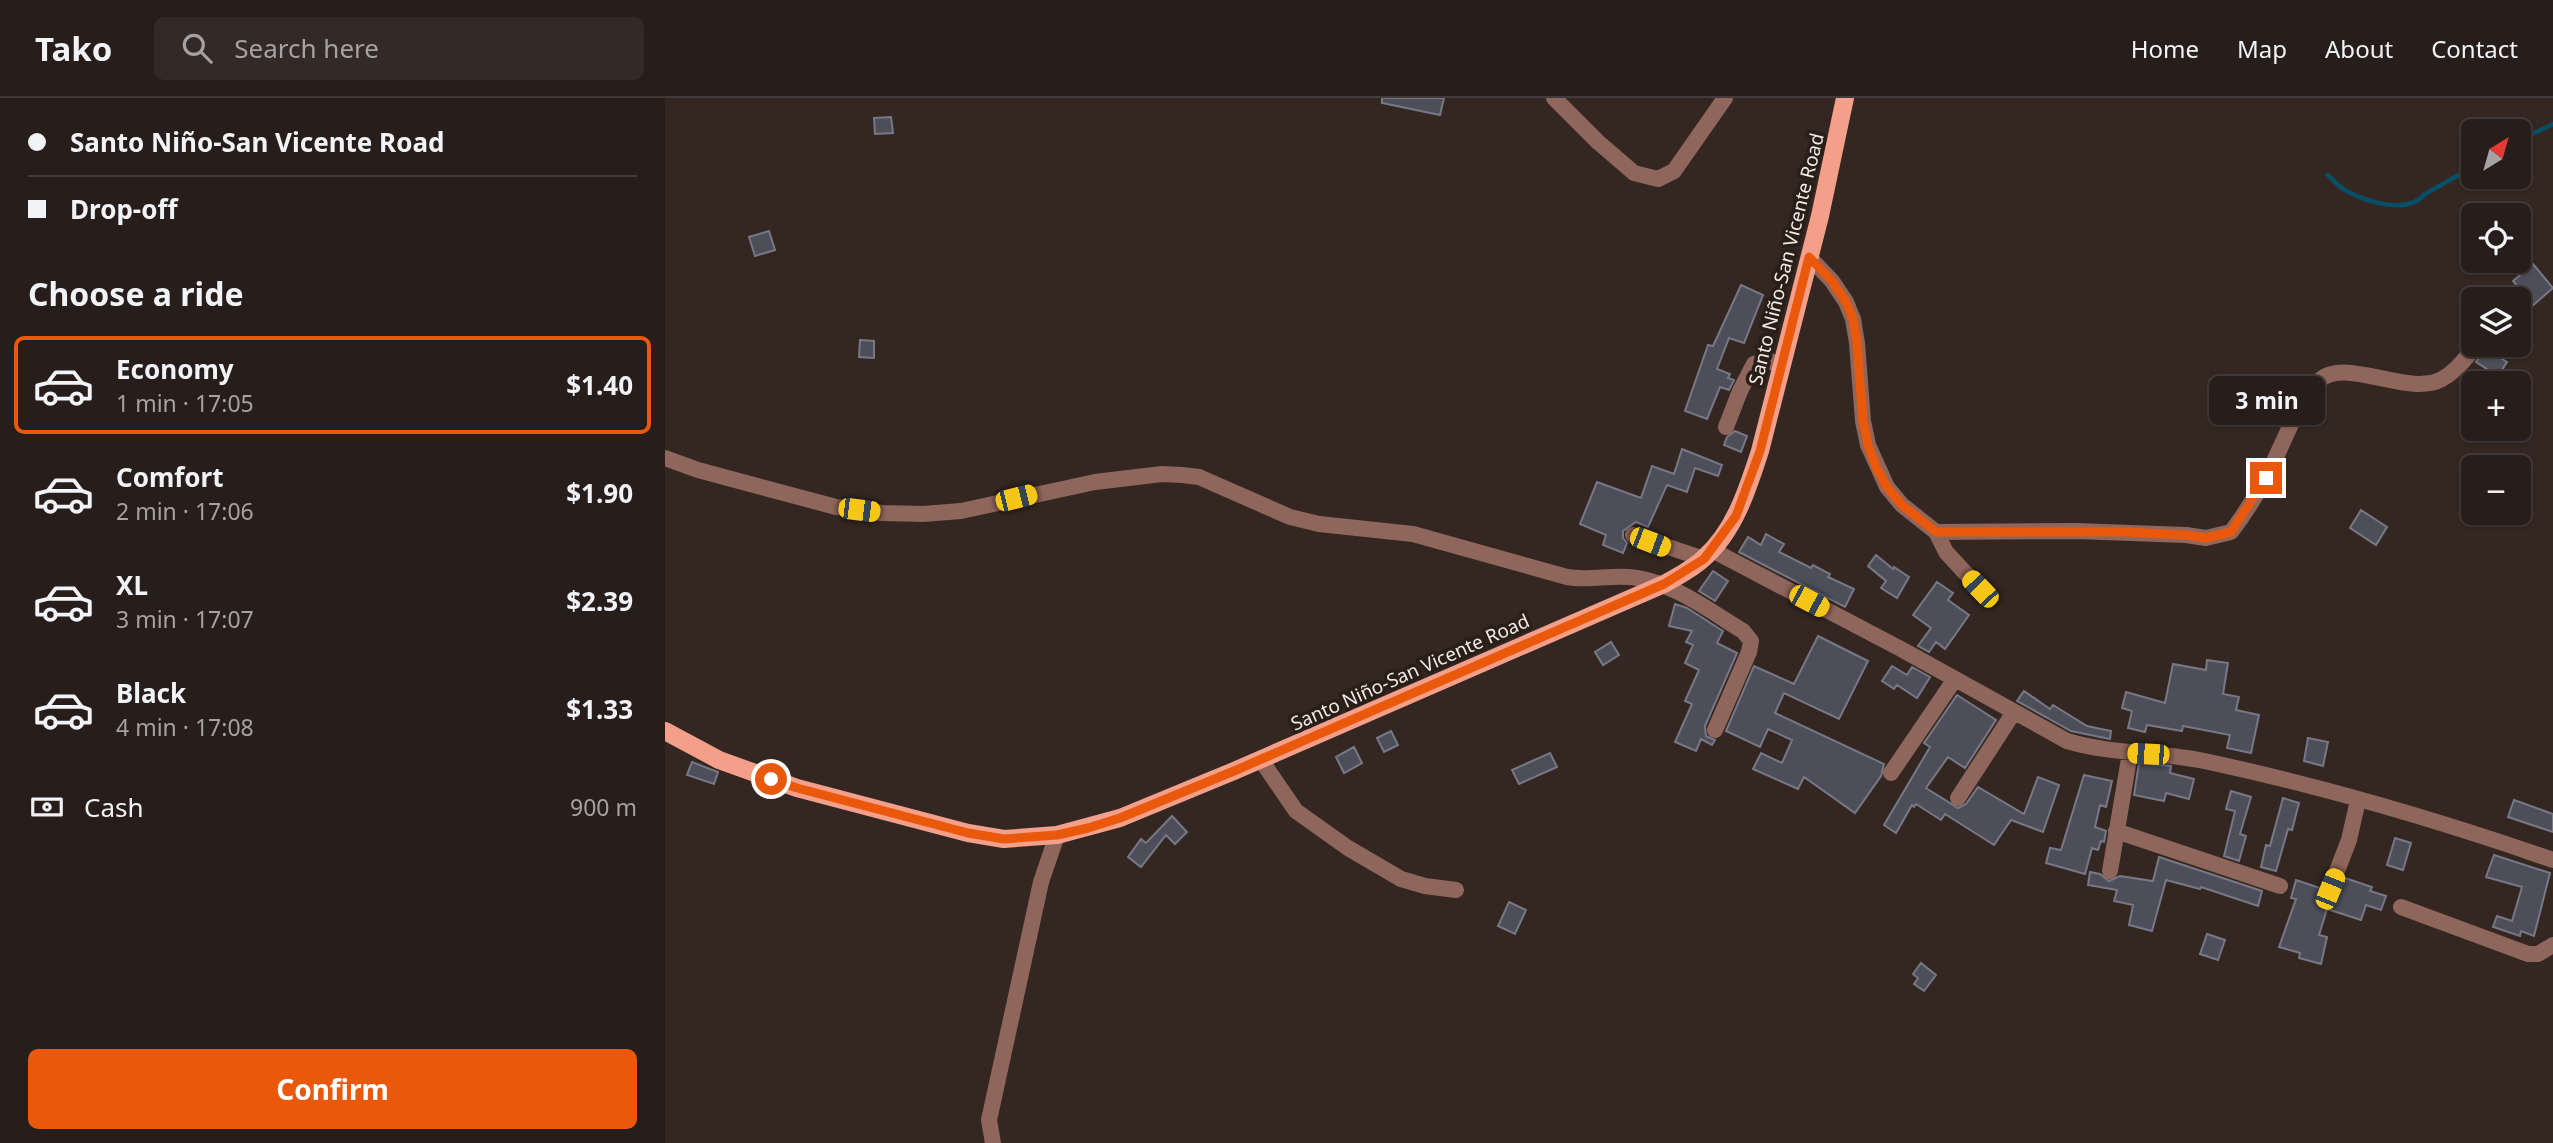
<!DOCTYPE html>
<html lang="en">
<head>
<meta charset="utf-8">
<style>
	body { margin:0; font-family:"Noto Sans",sans-serif; background:#332a27; color:#f1f3f6; height:100vh; display:flex; flex-direction:column; font-size:26px; white-space:nowrap }
	* { box-sizing:border-box; margin:0 }
	p { font-size:23px; color:#a4a2a2 }
	.icon { flex:none; width:38px; height:38px; fill:none; stroke:currentColor; stroke-width:2; stroke-linecap:round; stroke-linejoin:round }
	.map { position:relative; flex:1; overflow:hidden }
	.details { display:flex; flex-direction:column; background:#271d1a; width:665px }
	.details>* { flex:none }
	.guide { display:grid; align-content:center; height:154px; padding:0 28px; background:#271d1a }
	.needle { width:46px; rotate:37deg }
	.tools { position:absolute; left:1796px; top:21px; display:grid; gap:14px }
	.tools a { display:grid; place-items:center; width:70px; height:70px; border-radius:10px; background:#271d1a; box-shadow:0 2px 5px #0004,0 0 0 2px #433b39; font-size:35px }
	.end { position:absolute; width:32px; height:32px; margin:-16px; border:9px solid #ea580c; background:#fff; box-shadow:0 0 0 4px #fff }
	.from { border-radius:50% }
	.bubble { position:absolute; height:49px; border-radius:10px; background:#271d1a; box-shadow:0 2px 5px #0004,0 0 0 2px #433b39; font-size:23px; font-weight:700; line-height:49px; text-align:center }
	.car { position:absolute; width:21px; height:42px; margin:-21px -10px; border-radius:9px; box-shadow:0 0 5px 2px #0007; background:linear-gradient(#f5c518 24%,#345 0 40%,#f5c518 0 76%,#345 0 86%,#f5c518 0) }
	.guide b { display:flex; align-items:center; gap:24px; height:66px; font-size:26px }
	.guide b+b { border-top:2px solid #433b39 }
	.guide i { width:18px; height:18px; background:#f1f3f6 }
	ul { padding:0; list-style:none }
	li { display:flex; align-items:center; gap:21px; height:98px; margin:0 14px 10px; padding:0 14px; border:4px solid transparent; border-radius:10px }
	li div { flex:1 }
	li b { display:block; font-size:26px }
	li em { font-style:normal; font-weight:700 }
	li.current { border-color:#ea580c }
	li>.icon { width:63px; height:63px; stroke-width:1.5 }
	h2 { padding:0 28px; font-size:32px; line-height:84px }
	.pay { display:flex; align-items:center; gap:18px; height:77px; padding:0 28px; font-size:26px }
	.pay p { margin-inline-start:auto }
	.cta { display:flex; gap:14px; margin-top:auto; padding:14px 28px }
	.cta a { flex:1; height:80px; border-radius:10px; background:#ea580c; color:#fff; font-size:28px; font-weight:700; line-height:80px; text-align:center }
	header { display:flex; align-items:center; gap:42px; box-sizing:border-box; height:98px; padding:0 35px; background:#271d1a; border-bottom:2px solid #433b39 }
	header strong { font-size:33px }
	nav { display:flex; gap:38px; margin-inline-start:auto; font-size:24px }
	.search { width:490px; height:63px; background:#332a27; display:flex; align-items:center; gap:18px; box-sizing:border-box; padding:0 24px; border-radius:10px; color:#a4a2a2; font-size:26px }
	main { display:flex; flex:1; min-height:0 }
	.map>svg:first-child { display:block }
	.lines { fill:none; stroke-linecap:round; stroke-linejoin:round }
	.stream { stroke:#094e67; stroke-width:4.5 }
	.building { fill:#4e4e5b; stroke:#777886; stroke-width:2 }
	.minor { stroke:#8f665b; stroke-width:16 }
	.major { stroke:#f49f89; stroke-width:18 }
	.route { stroke:#ea580c; stroke-width:9 }
	.labels { text-anchor:middle; stroke-width:7; stroke-linejoin:round; paint-order:stroke }
	.street-label { font-size:19px; fill:#f2eae6; stroke:#2a1e19 }
</style>
</head>
<body>
<header>
<strong>Tako</strong>
<div class="search"><svg class="icon" aria-label="search" viewBox="0 0 24 24"><circle cx="10" cy="10" r="6"/><path d="M15 15l6 6"/></svg>Search here</div>
<nav><a>Home</a><a>Map</a><a>About</a><a>Contact</a></nav>
</header>
<main>
<section class="details">
<div class="guide">
<b><i class="from"></i>Santo Niño-San Vicente Road</b>
<b><i></i>Drop-off</b>
</div>
<h2>Choose a ride</h2>
<ul>
<li class="current"><svg class="icon" aria-label="car" viewBox="0 0 24 24"><path d="M5 17H2v-5l4-1 3-4h7l3 4 3 1v5h-3M9 17h6M6 11h13"/><circle cx="7" cy="17" r="2"/><circle cx="17" cy="17" r="2"/></svg><div><b>Economy</b><p>1 min · 17:05</p></div><em>$1.40</em></li>
<li><svg class="icon" aria-label="car" viewBox="0 0 24 24"><path d="M5 17H2v-5l4-1 3-4h7l3 4 3 1v5h-3M9 17h6M6 11h13"/><circle cx="7" cy="17" r="2"/><circle cx="17" cy="17" r="2"/></svg><div><b>Comfort</b><p>2 min · 17:06</p></div><em>$1.90</em></li>
<li><svg class="icon" aria-label="car" viewBox="0 0 24 24"><path d="M5 17H2v-5l4-1 3-4h7l3 4 3 1v5h-3M9 17h6M6 11h13"/><circle cx="7" cy="17" r="2"/><circle cx="17" cy="17" r="2"/></svg><div><b>XL</b><p>3 min · 17:07</p></div><em>$2.39</em></li>
<li><svg class="icon" aria-label="car" viewBox="0 0 24 24"><path d="M5 17H2v-5l4-1 3-4h7l3 4 3 1v5h-3M9 17h6M6 11h13"/><circle cx="7" cy="17" r="2"/><circle cx="17" cy="17" r="2"/></svg><div><b>Black</b><p>4 min · 17:08</p></div><em>$1.33</em></li>
</ul>
<div class="pay"><svg class="icon" aria-label="cash" viewBox="0 0 24 24"><path d="M3 7h18v10H3z"/><circle cx="12" cy="12" r="2"/></svg>Cash<p>900 m</p></div>
<div class="cta"><a>Confirm</a></div>
</section>
<div class="map">
<svg width="1888" height="1045" viewBox="0 0 1888 1045">
	<rect width="100%" height="100%" fill="#342722"/>
	<g class="lines">
		<path class="stream" d="M1853 43 1888 26
			M1663 77C1668 82 1674 89 1680 92 1701 104 1743 117 1760 96L1808 69"/>
	</g>
	<path class="building" d="M717 0H779L775 17 717 5Z
		M226 19 228 35 210 36 209 20Z
		M104 133 110 152 90 158 84 139Z
		M1868 166 1888 190 1866 209 1862 204 1855 209 1853 201H1848L1845 197 1854 190 1848 183Z
		M1076 187 1098 197 1079 245 1064 240 1052 271 1065 276 1063 280 1069 282 1064 292 1055 289 1042 321 1020 313 1043 247 1048 248Z
		M195 242 209 243V260L194 259Z
		M1821 251 1842 264 1833 278 1811 264Z
		M1070 333 1082 338 1076 354 1059 347 1062 339Z
		M1017 351 1057 367 1053 378 1030 370 1022 394 1002 387 983 429 971 424 958 433V440L962 445 958 455 938 447 941 437 915 426 932 384 976 400 987 368 1009 376Z
		M1696 412 1722 429 1711 447 1685 430Z
		M1101 436 1119 446 1114 454 1146 470 1148 467 1165 476 1163 479 1189 491 1180 509 1074 454 1083 439 1096 447Z
		M1211 457 1228 471 1229 469 1244 479 1232 500 1216 490 1221 483 1203 468Z
		M1048 473 1063 483 1050 503 1034 493Z
		M1272 484 1288 495 1283 502 1304 517 1280 551 1271 544 1264 554 1253 548 1266 530 1248 517Z
		M1010 506 1022 510 1058 533 1052 545 1072 555 1040 628 1041 638 1050 642 1047 647 1036 641 1031 653 1010 644 1027 606 1020 603 1034 572 1020 565 1028 547 1021 544 1027 533 1004 528Z
		M1153 538 1203 563 1174 621 1119 595 1110 615 1219 666 1216 678 1190 715 1139 679 1133 691 1088 671 1096 655 1117 665 1127 642 1103 631 1095 649 1061 633 1089 568 1129 586Z
		M946 544 954 557 938 567 930 554Z
		M1542 562 1563 565 1558 596 1574 599 1571 612 1594 617 1586 655 1562 650 1565 637 1518 628 1517 633 1482 627 1480 634 1463 630 1467 613 1457 610 1461 594 1500 605 1508 566 1541 572Z
		M1227 568 1242 577 1247 569 1265 579 1252 600 1232 587 1229 591 1217 583Z
		M1359 593 1385 611 1388 607 1422 628 1446 633 1445 641 1406 633 1352 603Z
		M1292 597 1331 622 1300 670 1283 659 1261 690 1293 710 1301 706 1313 689 1359 716 1373 679 1394 687 1378 734 1346 722 1329 747 1280 716 1276 722 1251 706 1249 709 1247 707 1231 735 1219 727 1265 649 1259 645Z
		M726 633 733 647 719 654 712 640Z
		M1643 640 1663 644 1658 668 1639 663Z
		M689 649 697 665 679 675 671 659Z
		M885 655 892 669 854 686 847 672Z
		M27 664 53 674 49 686 22 677Z
		M1474 665 1506 668 1505 675 1529 681 1524 701 1501 695 1499 703 1469 697Z
		M1419 677 1447 683 1441 709 1435 707 1430 729 1441 733 1439 744 1436 743 1433 752 1427 750 1420 776 1381 765 1385 750 1396 752Z
		M1566 693 1586 699 1575 736 1581 738 1574 763 1559 758 1570 713 1561 711Z
		M1618 700 1634 705 1627 732 1623 731 1611 773 1596 769 1601 747 1605 748Z
		M1849 702 1888 716V734L1843 719Z
		M507 718 522 734 510 746 501 737 476 769 463 759 476 741 481 745Z
		M1730 740 1746 745 1738 772 1722 767Z
		M1829 757 1885 775 1869 838 1856 833 1855 838 1828 829 1832 818 1847 823 1857 789 1821 779Z
		M1494 759 1597 793 1593 808 1536 789 1535 791 1501 782 1487 833 1464 827 1468 807 1449 803 1452 792 1423 787 1425 774 1435 776 1444 783 1455 778 1488 783Z
		M1680 780 1707 789 1705 793 1721 798 1716 812 1701 807 1696 822 1662 811 1654 837 1662 839 1656 866 1634 860 1635 855 1614 849 1631 801 1626 800 1631 782 1655 790 1657 798 1666 801 1674 795Z
		M844 804 861 812 850 836 833 828Z
		M1542 836 1560 842 1553 862 1535 856Z
		M1256 865 1271 877 1259 893 1249 886 1253 880 1248 876Z"/>
	<g class="lines">
		<path class="minor" d="M889 0 933 44 969 75 993 81 1009 73 1060 0
			M1144 159 1167 183 1181 204 1188 221 1192 245 1198 323 1203 347 1222 389 1237 407 1271 434 1281 454 1315 491
			M1061 329 1075 293 1089 266 1102 262 1117 268
			M0 360 33 372 171 409 217 415 258 416 296 413 430 384 497 376 517 377 534 379 625 419 654 426 748 436 902 479C925 483 949 476 972 480 1010 486 1045 513 1078 533L1086 543 1084 554 1050 632
			M1271 434 1411 433 1521 437 1541 440 1566 434C1579 417 1591 398 1601 379 1616 353 1634 298 1656 281 1683 260 1745 299 1777 281 1792 273 1801 259 1812 247
			M968 437 1039 461
			M1047 452 1236 551 1402 643C1448 657 1497 653 1544 664 1660 689 1776 723 1888 762
			M596 662 631 713 683 750 736 781 760 788 791 792
			M1226 675 1290 581
			M1293 700 1349 614
			M1451 733 1615 788
			M1445 773 1465 655
			M1665 791 1684 742 1693 702
			M1736 809 1863 856H1873L1888 847
			M328 1045 324 1022 376 784 392 737"/>
		<path class="major" d="M0 633 54 662 132 690 303 735 339 741 392 737 455 720 569 673 999 486C1013 478 1028 471 1040 459 1070 432 1083 390 1095 353L1155 118 1180 0"/>
	</g>
	<g class="lines">
		<path class="route" d="M106 681 132 690 303 735 339 741 392 737 423 730 455 720 569 673 999 486 1039 461 1071 418 1095 353 1144 159 1167 183 1181 204 1188 221 1192 245 1198 323 1203 347 1211 369 1222 389 1237 407 1271 434H1459L1521 437 1541 440 1566 434 1601 380"/>
	</g>
	<g class="labels">
		<g class="street-label">
			<text transform="translate(1121 161) rotate(-76)" y="7">Santo Niño-San Vicente Road</text>
			<text transform="translate(745 574) rotate(-24)" y="7">Santo Niño-San Vicente Road</text>
		</g>
	</g>
</svg>
<div class="tools">
<a><svg class="needle" viewBox="-14 -14 28 28"><path d="M0-13l5 13h-10z" fill="#e53935"/><path d="M0 13l5-13h-10z" fill="#a4a2a2"/></svg></a>
<a><svg class="icon" aria-label="locate" viewBox="0 0 24 24"><circle cx="12" cy="12" r="6"/><path d="M12 2v4M12 18v4M2 12h4M18 12h4"/></svg></a>
<a><svg class="icon" aria-label="layers" viewBox="0 0 24 24"><path d="M12 4l9 5-9 5-9-5zM3 14l9 5 9-5"/></svg></a>
<a>+</a>
<a>−</a>
</div>
<i class="end from" style="left:106px;top:681px"></i>
<i class="end" style="left:1601px;top:380px"></i>
<div class="bubble" style="left:1544px;top:278px;width:116px">3 min</div>
<i class="car" style="left:351px;top:400px;rotate:76deg"></i>
<i class="car" style="left:194px;top:412px;rotate:97deg"></i>
<i class="car" style="left:985px;top:444px;rotate:111deg"></i>
<i class="car" style="left:1315px;top:491px;rotate:316deg"></i>
<i class="car" style="left:1144px;top:503px;rotate:118deg"></i>
<i class="car" style="left:1483px;top:656px;rotate:273deg"></i>
<i class="car" style="left:1665px;top:791px;rotate:22deg"></i>
</div>
</main>
</body>
</html>
